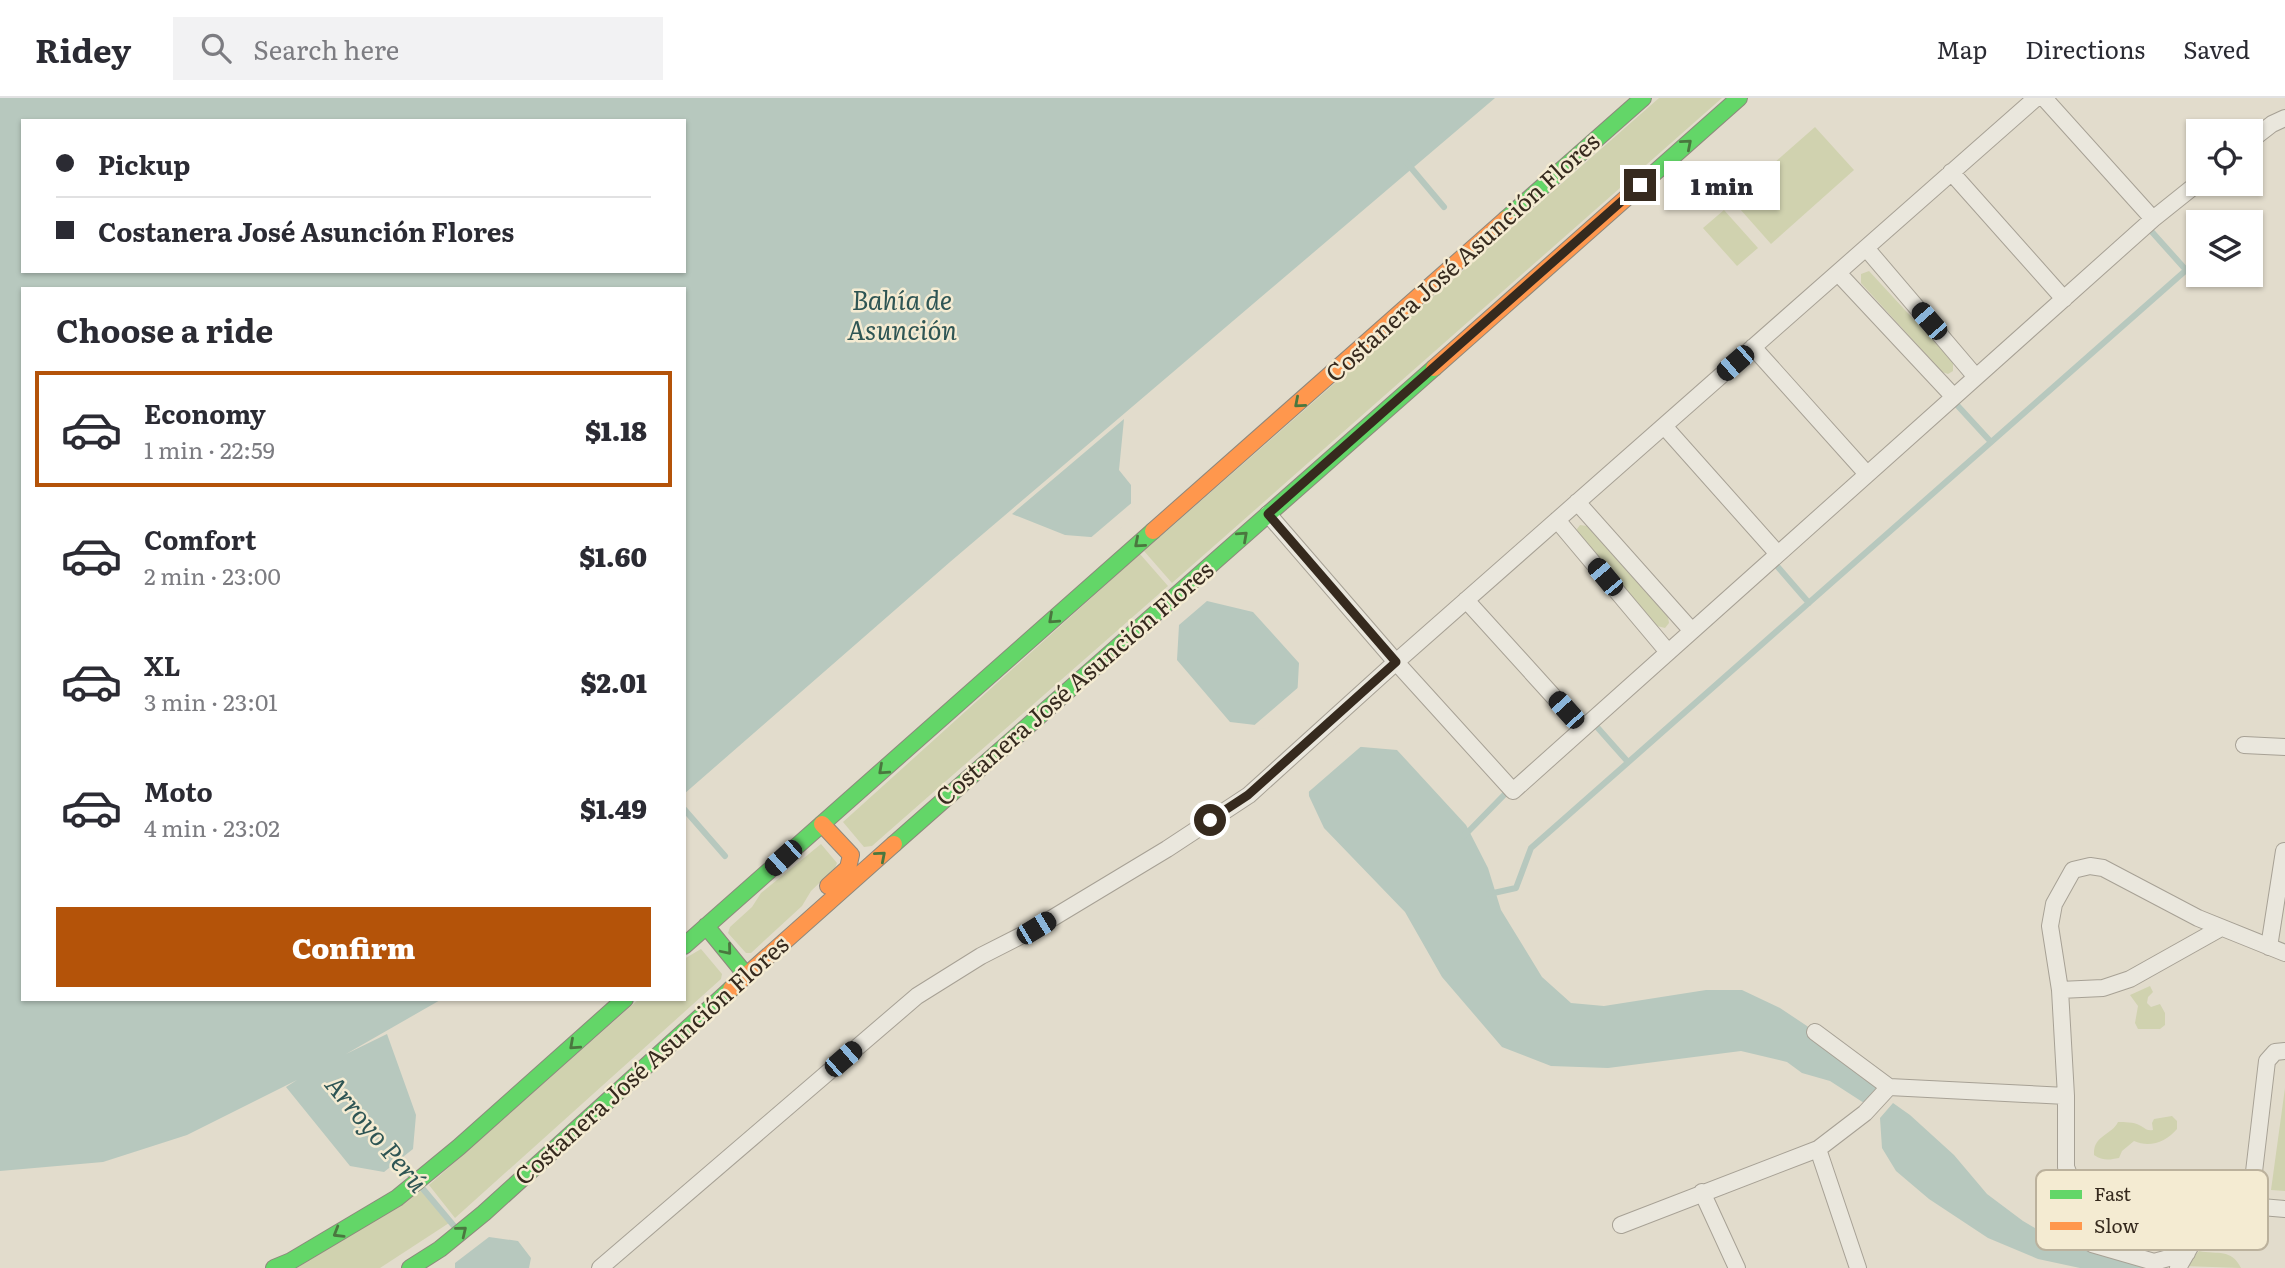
<!DOCTYPE html>
<html lang="en">
<head>
<meta charset="utf-8">
<style>
	body { margin:0; font-family:Literata,serif; background:#f2f2f3; color:#2b2b33; height:100vh; display:flex; flex-direction:column; font-size:26px; white-space:nowrap }
	* { box-sizing:border-box; margin:0 }
	p { font-size:23px; color:#7c7c81 }
	.icon { flex:none; width:38px; height:38px; fill:none; stroke:currentColor; stroke-width:2; stroke-linecap:round; stroke-linejoin:round }
	.map { position:relative; flex:1; overflow:hidden }
	.drawer { position:absolute; left:21px; top:189px; width:665px; height:714px; display:flex; flex-direction:column; background:#fff; border-radius:0px; box-shadow:0 2px 5px #0004 }
	.drawer>* { flex:none }
	.hud { position:absolute; left:21px; top:21px; width:665px; height:154px; border-radius:0px; box-shadow:0 2px 5px #0004; display:grid; align-content:center; height:154px; padding:0 35px; background:#fff }
	.fabs { position:absolute; left:2186px; top:21px; display:grid; gap:14px }
	.fabs a { display:grid; place-items:center; width:77px; height:77px; border-radius:0px; background:#fff; box-shadow:0 2px 5px #0004; font-size:35px }
	.end { position:absolute; width:32px; height:32px; margin:-16px; border:9px solid #362a1e; background:#fff; box-shadow:0 0 0 4px #fff }
	.from { border-radius:50% }
	.bubble { position:absolute; height:49px; border-radius:0px; background:#fff; box-shadow:0 2px 5px #0004; font-size:23px; font-weight:800; line-height:49px; text-align:center }
	.car { position:absolute; width:21px; height:42px; margin:-21px -10px; border-radius:9px; box-shadow:0 0 5px 2px #0007; background:linear-gradient(#222 24%,#8ab4d8 0 40%,#222 0 76%,#8ab4d8 0 86%,#222 0) }
	.hud b { display:flex; align-items:center; gap:24px; height:66px; font-size:26px }
	.hud b+b { border-top:2px solid #e1e1e2 }
	.hud i { width:18px; height:18px; background:#2b2b33 }
	ul { padding:0; list-style:none }
	li { display:flex; align-items:center; gap:21px; height:116px; margin:0 14px 10px; padding:0 21px; border:4px solid transparent; border-radius:0px }
	li div { flex:1 }
	li b { display:block; font-size:26px }
	li em { font-style:normal; font-weight:800 }
	li.on { border-color:#b45309 }
	li>.icon { width:63px; height:63px; stroke-width:1.5 }
	h2 { padding:0 35px; font-size:32px; line-height:84px }
	.primary-button { display:flex; gap:14px; margin-top:auto; padding:14px 35px }
	.primary-button a { flex:1; height:80px; border-radius:0px; background:#b45309; color:#fff; font-size:28px; font-weight:800; line-height:80px; text-align:center }
	header { display:flex; align-items:center; gap:42px; box-sizing:border-box; height:98px; padding:0 35px; background:#fff; border-bottom:2px solid #e1e1e2 }
	header strong { font-size:33px }
	nav { display:flex; gap:38px; margin-inline-start:auto; font-size:24px }
	.search { width:490px; height:63px; background:#f2f2f3; display:flex; align-items:center; gap:18px; box-sizing:border-box; padding:0 24px; border-radius:0px; color:#7c7c81; font-size:26px }
	.map>svg:first-child { display:block }
	.green { fill:#d0d2af }
	.water { fill:#b7c8be; fill-rule:evenodd }
	.pier { fill:#e2dccc }
	.lines { fill:none; stroke-linecap:round; stroke-linejoin:round }
	.stream { stroke:#b7c8be; stroke-width:6 }
	.street-casing { stroke:#a7a195; stroke-width:18 }
	.fast-casing { stroke:#8d877c; stroke-width:18 }
	.slow-casing { stroke:#8d877c; stroke-width:18 }
	.street { stroke:#eae7dd; stroke-width:16 }
	.fast { stroke:#63d668; stroke-width:16 }
	.slow { stroke:#ff974d; stroke-width:16 }
	.oneway { stroke:#4a773f }
	.route { stroke:#362a1e; stroke-width:9 }
	.labels { text-anchor:middle; stroke-width:5; stroke-linejoin:round; paint-order:stroke }
	.street-label { font-size:24px; fill:#362a1e; stroke:#f4ebd2 }
	.water-label { font-size:26px; font-style:italic; fill:#2e5554; stroke:#f4ebd2 }
	.key { fill:#f4ebd2; stroke:#bbb19c; stroke-width:2 }
	.key-label { font-size:19px; fill:#362a1e }
</style>
</head>
<body>
<header>
<strong>Ridey</strong>
<div class="search"><svg class="icon" aria-label="search" viewBox="0 0 24 24"><circle cx="10" cy="10" r="6"/><path d="M15 15l6 6"/></svg>Search here</div>
<nav><a>Map</a><a>Directions</a><a>Saved</a></nav>
</header>
<div class="map">
<svg width="2285" height="1170" viewBox="0 0 2285 1170">
	<rect width="100%" height="100%" fill="#e2dccc"/>
	<path class="green" d="M1659 0H1722L1172 485 1144 453Z
		M1815 29 1854 72 1771 146 1732 102Z
		M1724 112 1758 150 1737 168 1703 130Z
		M1869 173 1953 264V273L1948 276 1942 274 1861 185V176Z
		M1580 427 1587 428 1668 519 1669 525 1665 530 1657 528 1578 437 1577 431Z
		M1140 456 1168 488 872 748 864 749 843 724Z
		M821 746 837 765 835 770 811 793 802 808 751 855H746L728 835 730 829 752 809 761 795Z
		M701 851 722 876 721 881 455 1120 429 1087 639 901H684V861Z
		M2150 888 2153 894 2148 899 2147 905 2151 909 2160 906 2165 915V927L2160 931H2138L2135 925 2138 908 2130 897Z
		M2285 990V1093L2271 1092Z
		M2172 1018 2177 1023V1031C2166 1044 2150 1050 2134 1043L2122 1053 2119 1060C2109 1062 2103 1063 2094 1057 2093 1037 2111 1038 2118 1024 2124 1024 2134 1024 2139 1027 2146 1030 2145 1033 2153 1032L2152 1025 2154 1021Z
		M424 1091 449 1125 380 1170H297Z
		M2196 1104C2208 1103 2220 1111 2232 1115L2230 1123 2204 1141 2186 1158 2168 1155 2180 1133 2182 1116Z
		M2199 1153C2218 1157 2231 1150 2241 1170L2184 1168Z"/>
	<path class="water" d="M0 0H1495L950 464 684 696V191H23V901H442L346 956 387 936 416 1017 413 1051 384 1074 350 1068 286 989 297 982 187 1037 103 1064 0 1073ZM23 23H684V173H23Z
		M1124 321 1119 372 1131 387V416L1103 440 1065 437 1012 416Z
		M1207 503 1253 514 1299 565 1297 601 1264 628 1230 624 1177 562 1179 527Z
		M1339 647 1397 652 1466 727 1488 770 1501 812 1542 879 1571 905 1604 908 1706 892H1742L1780 910 1807 928 1822 944 1879 987 1864 1005 1830 983 1802 975 1787 964 1741 953 1608 970 1551 968 1502 949 1442 879 1405 814 1324 730 1309 698 1308 674Z
		M1893 1005 1910 1017 1954 1057 1987 1096 2023 1123 2057 1143 2095 1152 2133 1166 2170 1170H2080L2038 1161 1988 1140 1929 1101 1896 1073 1882 1050 1880 1020Z
		M489 1139 518 1143 531 1160 529 1170H455V1165Z"/>
	<path class="pier" d="M1135 402 1134 419 1105 443 1088 442Z
		M1301 587 1299 604 1266 631 1251 630Z
		M1338 644 1365 645 1305 697V672Z"/>
	<g class="lines">
		<path class="stream" d="M1407 65 1444 109
			M2152 134 2186 172
			M1957 307 1991 344
			M1777 468 1809 505
			M1597 629 1628 664
			M684 711 725 758
			M1464 738 1504 697
			M1489 796 1516 790 1531 750 2193 166
			M393 1057 411 1078
			M423 1091 454 1128"/>
		<g class="street-casing">
			<path id="street" d="M2044 0 2153 121
				M2250 43 2272 26 2285 20
				M1951 74 2064 201
				M1866 150 1976 279
				M1838 175 1954 299
				M1753 249 1867 376
				M1664 328 1778 456
				M1577 404 1692 533
				M1268 416 1396 564 1513 693 2153 121 2198 85
				M1557 422 1668 554
				M1466 502 1582 630
				M2244 647 2285 649
				M2269 849 2284 753
				M2060 892 2103 890 2130 881 2221 830
				M1815 934 1889 989 2066 998
				M1818 1051 1858 1170
				M1702 1094 1737 1170
				M2250 1108 2267 963 2275 954 2285 953
				M1621 1127 1818 1051 1865 1015 1889 989
				M2187 1155 2154 1164 2092 1146 2087 1138 2077 1097 2066 1069V998L2060 892 2050 828 2054 806 2073 772 2090 768 2103 770 2198 820 2285 855
				M600 1170 917 898 981 858 1036 830 1167 751 1249 697 1396 564 2036 0
				M2178 1170 2203 1126 2230 1110 2250 1108 2285 1111"/>
		</g>
		<g class="fast-casing">
			<path id="fast" d="M1651 78 1739 0
				M1506 121 1643 0
				M894 746 1434 270
				M706 828 746 877
				M684 848 1153 433
				M274 1170 291 1163 397 1100 459 1049 625 901
				M410 1170 440 1151 484 1115 731 891"/>
		</g>
		<g class="slow-casing">
			<path id="slow" d="M1434 270 1651 78
				M1153 433 1506 121
				M822 726 851 757 848 770 828 788
				M731 891 894 746"/>
		</g>
		<use href="#street" class="street"/>
		<use href="#fast" class="fast"/>
		<use href="#slow" class="slow"/>
	</g>
	<defs><path id="oneway-chevron" d="M-2-3.5L2.5 0L-2 3.5" fill="none" stroke-width="1.6" stroke-linecap="round" stroke-linejoin="round" transform="scale(1.75)"/></defs>
	<g class="oneway">
		<use href="#oneway-chevron" transform="translate(1687 46) rotate(-41)"/>
		<use href="#oneway-chevron" transform="translate(1299 305) rotate(139)"/>
		<use href="#oneway-chevron" transform="translate(1243 438) rotate(-42)"/>
		<use href="#oneway-chevron" transform="translate(1139 445) rotate(139)"/>
		<use href="#oneway-chevron" transform="translate(1053 521) rotate(138)"/>
		<use href="#oneway-chevron" transform="translate(883 672) rotate(138)"/>
		<use href="#oneway-chevron" transform="translate(881 758) rotate(-41)"/>
		<use href="#oneway-chevron" transform="translate(727 852) rotate(50)"/>
		<use href="#oneway-chevron" transform="translate(574 947) rotate(138)"/>
		<use href="#oneway-chevron" transform="translate(462 1133) rotate(-39)"/>
		<use href="#oneway-chevron" transform="translate(338 1135) rotate(149)"/>
	</g>
	<g class="lines">
		<path class="route" d="M1210 722 1248 697 1396 564 1268 416 1640 87"/>
	</g>
	<g class="labels">
		<g class="street-label">
			<text transform="translate(1463 160) rotate(-42)" y="8">Costanera José Asunción Flores</text>
			<text transform="translate(1075 586) rotate(-41)" y="8">Costanera José Asunción Flores</text>
			<text transform="translate(652 963) rotate(-42)" y="8">Costanera José Asunción Flores</text>
		</g>
		<g class="water-label">
			<text x="902" y="212">Bahía de<tspan x="902" dy="30">Asunción</tspan></text>
			<text transform="translate(376 1036) rotate(50)" y="9">Arroyo Perú</text>
		</g>
	</g>
	<rect x="2036" y="1072" width="232" height="80" rx="10" class="key"/>
	<rect x="2050" y="1092" width="32" height="9" fill="#63d668"/>
	<rect x="2050" y="1124" width="32" height="8" fill="#ff974d"/>
	<g class="key-label">
		<text x="2094" y="1103">Fast</text>
		<text x="2094" y="1135">Slow</text>
	</g>
</svg>
<div class="fabs">
<a><svg class="icon" aria-label="locate" viewBox="0 0 24 24"><circle cx="12" cy="12" r="6"/><path d="M12 2v4M12 18v4M2 12h4M18 12h4"/></svg></a>
<a><svg class="icon" aria-label="layers" viewBox="0 0 24 24"><path d="M12 4l9 5-9 5-9-5zM3 14l9 5 9-5"/></svg></a>
</div>
<i class="end from" style="left:1210px;top:722px"></i>
<i class="end" style="left:1640px;top:87px"></i>
<div class="bubble" style="left:1664px;top:63px;width:116px">1 min</div>
<i class="car" style="left:1929px;top:223px;rotate:319deg"></i>
<i class="car" style="left:1735px;top:265px;rotate:229deg"></i>
<i class="car" style="left:1605px;top:479px;rotate:320deg"></i>
<i class="car" style="left:1566px;top:612px;rotate:318deg"></i>
<i class="car" style="left:783px;top:760px;rotate:228deg"></i>
<i class="car" style="left:1036px;top:830px;rotate:59deg"></i>
<i class="car" style="left:843px;top:961px;rotate:49deg"></i>
<div class="hud">
<b><i class="from"></i>Pickup</b>
<b><i></i>Costanera José Asunción Flores</b>
</div>
<section class="drawer">
<h2>Choose a ride</h2>
<ul>
<li class="on"><svg class="icon" aria-label="car" viewBox="0 0 24 24"><path d="M5 17H2v-5l4-1 3-4h7l3 4 3 1v5h-3M9 17h6M6 11h13"/><circle cx="7" cy="17" r="2"/><circle cx="17" cy="17" r="2"/></svg><div><b>Economy</b><p>1 min · 22:59</p></div><em>$1.18</em></li>
<li><svg class="icon" aria-label="car" viewBox="0 0 24 24"><path d="M5 17H2v-5l4-1 3-4h7l3 4 3 1v5h-3M9 17h6M6 11h13"/><circle cx="7" cy="17" r="2"/><circle cx="17" cy="17" r="2"/></svg><div><b>Comfort</b><p>2 min · 23:00</p></div><em>$1.60</em></li>
<li><svg class="icon" aria-label="car" viewBox="0 0 24 24"><path d="M5 17H2v-5l4-1 3-4h7l3 4 3 1v5h-3M9 17h6M6 11h13"/><circle cx="7" cy="17" r="2"/><circle cx="17" cy="17" r="2"/></svg><div><b>XL</b><p>3 min · 23:01</p></div><em>$2.01</em></li>
<li><svg class="icon" aria-label="car" viewBox="0 0 24 24"><path d="M5 17H2v-5l4-1 3-4h7l3 4 3 1v5h-3M9 17h6M6 11h13"/><circle cx="7" cy="17" r="2"/><circle cx="17" cy="17" r="2"/></svg><div><b>Moto</b><p>4 min · 23:02</p></div><em>$1.49</em></li>
</ul>
<div class="primary-button"><a>Confirm</a></div>
</section>
</div>
</body>
</html>
